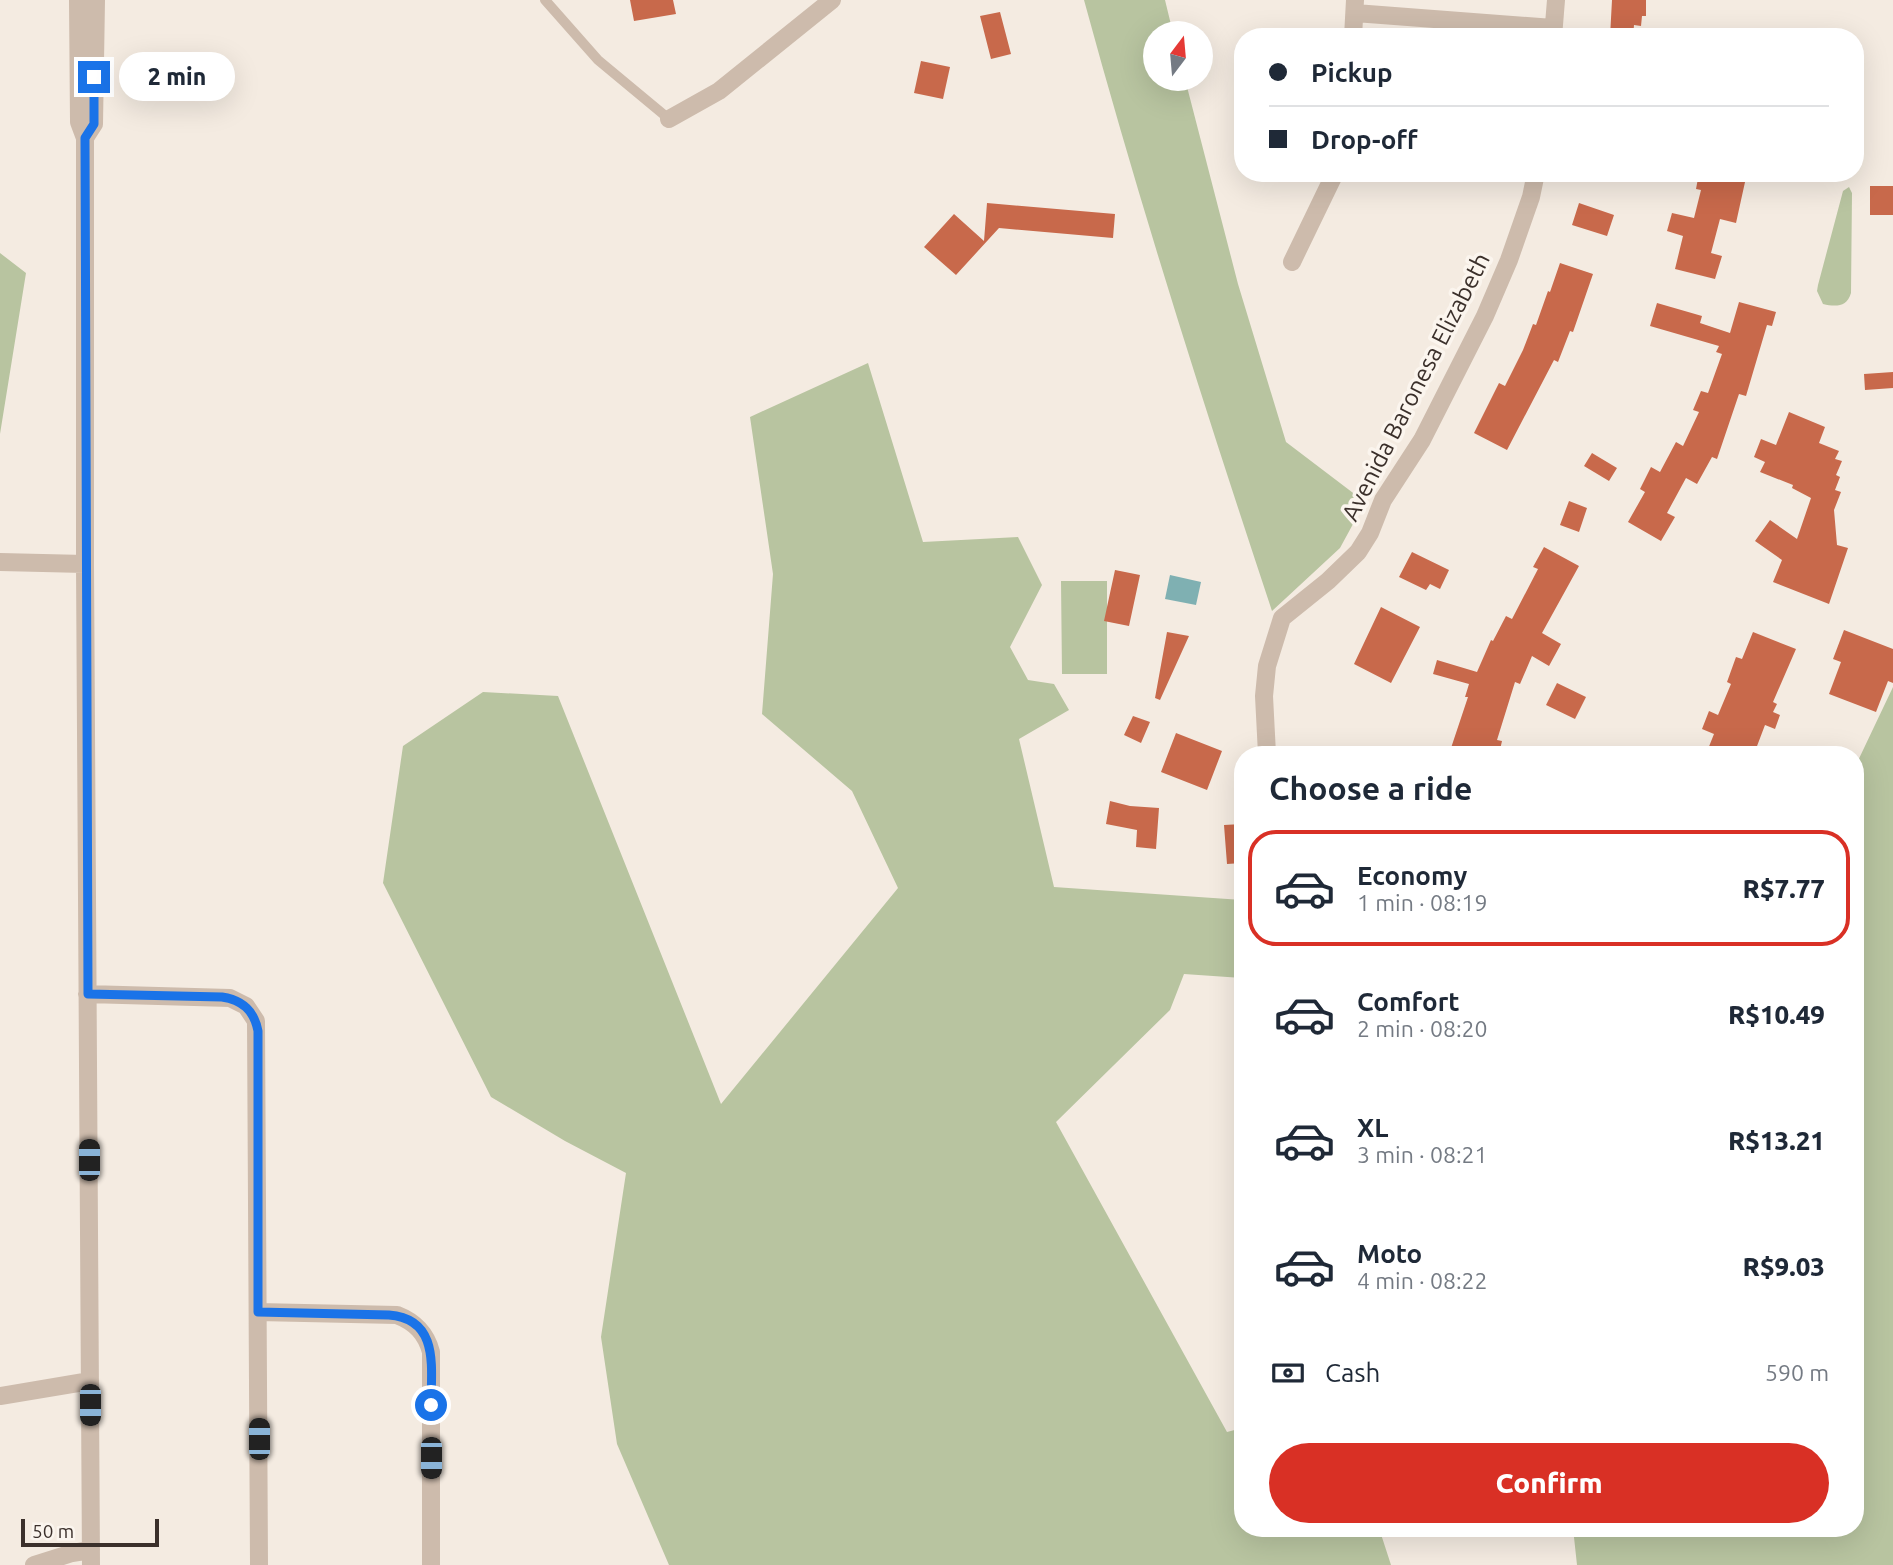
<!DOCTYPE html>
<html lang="en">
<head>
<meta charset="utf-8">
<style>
	body { margin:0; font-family:Ubuntu,sans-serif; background:#f2f2f3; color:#1f2937; height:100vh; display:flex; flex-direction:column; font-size:26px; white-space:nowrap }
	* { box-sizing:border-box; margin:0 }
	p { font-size:23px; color:#747a83 }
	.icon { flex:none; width:38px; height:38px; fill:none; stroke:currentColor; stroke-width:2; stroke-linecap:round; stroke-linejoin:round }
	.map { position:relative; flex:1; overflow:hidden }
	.details { position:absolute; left:1234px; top:746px; width:630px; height:791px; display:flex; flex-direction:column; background:#fff; border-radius:28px; box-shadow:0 7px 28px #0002 }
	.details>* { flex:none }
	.hud { position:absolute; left:1234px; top:28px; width:630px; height:154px; border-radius:28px; box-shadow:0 7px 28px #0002; display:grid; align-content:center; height:154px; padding:0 35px; background:#fff }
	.needle { width:46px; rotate:16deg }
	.buttons { position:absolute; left:1143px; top:21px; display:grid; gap:14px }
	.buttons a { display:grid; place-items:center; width:70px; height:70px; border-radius:50%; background:#fff; box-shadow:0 7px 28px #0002; font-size:35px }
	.scale { position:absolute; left:21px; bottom:18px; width:138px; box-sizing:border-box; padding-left:7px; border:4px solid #3b302b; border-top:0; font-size:19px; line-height:24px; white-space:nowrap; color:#3b302b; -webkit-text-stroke:5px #fbf5ee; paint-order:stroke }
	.end { position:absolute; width:32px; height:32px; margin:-16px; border:9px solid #1a73e8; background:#fff; box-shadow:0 0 0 4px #fff }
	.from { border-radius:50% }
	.bubble { position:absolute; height:49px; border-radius:24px; background:#fff; box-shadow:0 7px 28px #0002; font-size:23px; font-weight:800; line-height:49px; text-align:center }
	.car { position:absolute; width:21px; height:42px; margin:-21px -10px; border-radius:9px; box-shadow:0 0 5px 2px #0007; background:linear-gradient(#222 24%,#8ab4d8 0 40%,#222 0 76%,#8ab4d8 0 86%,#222 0) }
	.hud b { display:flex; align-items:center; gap:24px; height:66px; font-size:26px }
	.hud b+b { border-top:2px solid #e0e1e3 }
	.hud i { width:18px; height:18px; background:#1f2937 }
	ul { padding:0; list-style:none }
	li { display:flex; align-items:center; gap:21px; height:116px; margin:0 14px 10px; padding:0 21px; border:4px solid transparent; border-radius:28px }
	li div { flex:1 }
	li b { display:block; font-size:26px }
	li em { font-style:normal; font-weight:800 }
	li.active { border-color:#d93025 }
	li>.icon { width:63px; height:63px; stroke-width:1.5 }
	h2 { padding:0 35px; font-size:32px; line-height:84px }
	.pay { display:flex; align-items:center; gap:18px; height:77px; padding:0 35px; font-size:26px }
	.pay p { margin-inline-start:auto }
	.primary-button { display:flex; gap:14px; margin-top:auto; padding:14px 35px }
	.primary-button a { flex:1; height:80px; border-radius:42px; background:#d93025; color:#fff; font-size:28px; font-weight:800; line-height:80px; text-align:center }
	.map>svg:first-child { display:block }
	.green { fill:#b8c4a0 }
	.water { fill:#7fb0b2 }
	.building { fill:#c8694b }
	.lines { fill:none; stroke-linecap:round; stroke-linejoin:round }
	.service { stroke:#cdbbac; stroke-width:10 }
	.minor { stroke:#cdbbac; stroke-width:18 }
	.tertiary { stroke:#cdbbac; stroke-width:18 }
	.route { stroke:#1a73e8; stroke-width:9 }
	.labels { text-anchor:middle; stroke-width:7; stroke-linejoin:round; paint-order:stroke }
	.street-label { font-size:24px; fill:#3b302b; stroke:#fbf5ee }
</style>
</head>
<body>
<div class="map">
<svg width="1893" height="1565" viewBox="0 0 1893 1565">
	<rect width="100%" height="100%" fill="#f4ebe1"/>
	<path class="green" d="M1084 0H1165L1173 33H1155V79H1185L1238 284 1286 442 1365 502 1340 548 1272 611C1205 409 1140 206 1084 0Z
		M1849 187 1852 193 1851 293C1847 307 1836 307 1823 304L1817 291 1818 285 1843 191Z
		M0 253 26 273 0 434Z
		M868 363 923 542 1018 537 1042 585 1010 647 1028 680 1054 684 1069 710 1019 739 1054 887 1242 900V978L1184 974 1170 1010 1056 1122 1227 1432 1242 1428V1528H1379L1391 1565H669L617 1444 601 1337 626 1173 565 1141 491 1097 383 883 403 746 483 692 558 696 721 1104 898 888 852 791 762 714 773 574 750 417Z
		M1061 581H1107V674H1062Z
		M1893 687V1565H1577L1573 1528H1855V767Z"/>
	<path class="water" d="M1170 575 1201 582 1196 605 1165 599Z"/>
	<path class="building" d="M630 0H673L676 14 634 21Z
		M1612 0H1646V16H1642L1641 26 1634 25 1633 37H1610Z
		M1000 12 1011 54 991 59 980 16Z
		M921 61 950 67 943 99 914 93Z
		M1699 173H1747L1736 223 1720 219 1711 253 1722 256 1715 279 1675 269 1683 236 1667 231 1672 213 1694 218 1701 190 1696 189Z
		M1870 186H1893V215H1870Z
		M987 203 1115 214 1113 238 999 228 956 275 924 247 954 214 984 241Z
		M1579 203 1614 215 1607 236 1572 225Z
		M1560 263 1593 274 1573 332 1570 331 1558 362 1554 360 1507 450 1474 433 1499 383 1505 386 1523 350 1533 324 1536 325 1548 291 1550 292Z
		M1739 302 1776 312 1772 326 1767 325 1746 396 1739 394 1717 459 1712 457 1697 484 1686 478 1667 513 1675 517 1661 541 1628 522 1645 492 1640 489 1651 467 1660 472 1676 442 1683 446 1699 412 1693 410 1701 391 1708 393 1722 354 1716 352 1719 346 1650 326 1657 303 1702 316 1700 323 1730 333Z
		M1893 372V388L1865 390 1864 374Z
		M1789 412 1825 427 1819 443 1839 451 1835 459 1842 461 1836 475 1840 477 1835 490 1841 492 1834 510 1837 545 1848 548 1829 604 1773 582 1782 560 1755 541 1770 520 1797 539 1811 498 1792 488 1793 485 1760 472 1765 462 1754 457 1761 439 1776 445Z
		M1592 453 1617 468 1609 481 1584 466Z
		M1569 501 1587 508 1579 532 1560 525Z
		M1544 547 1579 566 1542 633 1561 644 1549 666 1532 656 1520 684 1515 682 1497 740 1502 741 1499 754H1449L1468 697H1465L1469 684 1433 674 1437 660 1477 672 1491 640 1493 641 1506 616 1512 619 1538 569 1533 567Z
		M1412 552 1449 570 1440 589 1430 584 1426 590 1399 577Z
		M1115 570 1140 575 1129 626 1104 621Z
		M1381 607 1420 627 1391 683 1354 664Z
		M1844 630 1893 649V683L1888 681 1876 712 1829 694 1841 662 1833 659Z
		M1167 632 1189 636 1160 700 1155 698Z
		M1753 632 1796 649 1773 702 1777 704 1773 712 1780 715 1775 729 1765 725 1754 754H1706L1714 734 1702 729 1709 711 1718 715 1731 684 1727 682 1736 657 1742 659Z
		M1557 683 1586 697 1575 719 1546 705Z
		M1133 716 1150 722 1141 743 1124 735Z
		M1176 733 1222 751 1207 790 1161 772Z
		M1110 801 1130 806 1159 808 1156 849 1136 847 1137 830 1106 824Z
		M1242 824V863L1227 864 1224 825Z"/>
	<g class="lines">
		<path class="service" d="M545 0 598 60 669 119"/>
		<path class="minor" d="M78 0 79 122 85 138V564L91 1565
			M1355 13 1553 28
			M1353 37 1355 0
			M1553 37 1556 0
			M85 138 94 124 96 0
			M1292 262 1335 173
			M0 562 85 564
			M1267 754 1264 696 1267 666 1282 618 1328 581 1358 552 1370 533 1383 500 1422 440 1485 316 1509 260 1531 197 1536 173
			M87 994 230 998 246 1006 256 1021 259 1565
			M258 1312 397 1315C415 1322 426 1333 431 1352V1565
			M0 1396 90 1381
			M34 1565 72 1553 91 1550"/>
		<path class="tertiary" d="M669 119 719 91 832 0"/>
	</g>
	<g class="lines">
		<path class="route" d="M94 77V124L85 138 88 994 222 997C242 1000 254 1010 258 1031V1312L389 1315C440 1319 431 1368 431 1405"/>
	</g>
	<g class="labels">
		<g class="street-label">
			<text transform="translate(1416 387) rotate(-63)" y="8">Avenida Baronesa Elizabeth</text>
		</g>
	</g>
</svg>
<div class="buttons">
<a><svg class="needle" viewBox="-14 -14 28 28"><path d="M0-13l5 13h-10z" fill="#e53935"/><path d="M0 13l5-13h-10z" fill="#747a83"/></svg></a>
</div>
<div class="scale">50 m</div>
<i class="end from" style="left:431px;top:1405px"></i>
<i class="end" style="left:94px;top:77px"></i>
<div class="bubble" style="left:119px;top:52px;width:116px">2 min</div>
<i class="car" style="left:89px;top:1160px;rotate:0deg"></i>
<i class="car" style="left:90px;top:1405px;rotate:180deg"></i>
<i class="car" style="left:259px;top:1439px;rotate:0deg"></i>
<i class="car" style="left:431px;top:1458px;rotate:180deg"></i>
<div class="hud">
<b><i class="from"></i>Pickup</b>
<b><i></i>Drop-off</b>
</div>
<section class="details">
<h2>Choose a ride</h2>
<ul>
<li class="active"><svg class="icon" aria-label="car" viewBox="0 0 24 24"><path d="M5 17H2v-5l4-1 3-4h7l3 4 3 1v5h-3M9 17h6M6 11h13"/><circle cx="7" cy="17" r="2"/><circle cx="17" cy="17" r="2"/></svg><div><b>Economy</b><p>1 min · 08:19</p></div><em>R$7.77</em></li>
<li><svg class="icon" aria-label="car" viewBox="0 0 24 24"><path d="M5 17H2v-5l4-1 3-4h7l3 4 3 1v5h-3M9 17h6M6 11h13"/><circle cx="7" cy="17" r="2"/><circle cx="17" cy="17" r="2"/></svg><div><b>Comfort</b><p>2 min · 08:20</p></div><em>R$10.49</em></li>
<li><svg class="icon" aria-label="car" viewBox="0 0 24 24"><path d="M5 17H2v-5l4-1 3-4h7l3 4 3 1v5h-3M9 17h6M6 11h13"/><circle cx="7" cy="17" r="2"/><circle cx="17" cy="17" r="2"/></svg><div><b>XL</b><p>3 min · 08:21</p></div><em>R$13.21</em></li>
<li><svg class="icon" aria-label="car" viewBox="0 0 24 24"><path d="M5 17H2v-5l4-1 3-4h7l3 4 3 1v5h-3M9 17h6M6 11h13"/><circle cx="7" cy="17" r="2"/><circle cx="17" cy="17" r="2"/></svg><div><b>Moto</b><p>4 min · 08:22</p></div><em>R$9.03</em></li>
</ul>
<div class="pay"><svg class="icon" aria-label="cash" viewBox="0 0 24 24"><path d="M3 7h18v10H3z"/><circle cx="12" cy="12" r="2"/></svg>Cash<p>590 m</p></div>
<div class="primary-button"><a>Confirm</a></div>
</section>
</div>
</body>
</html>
